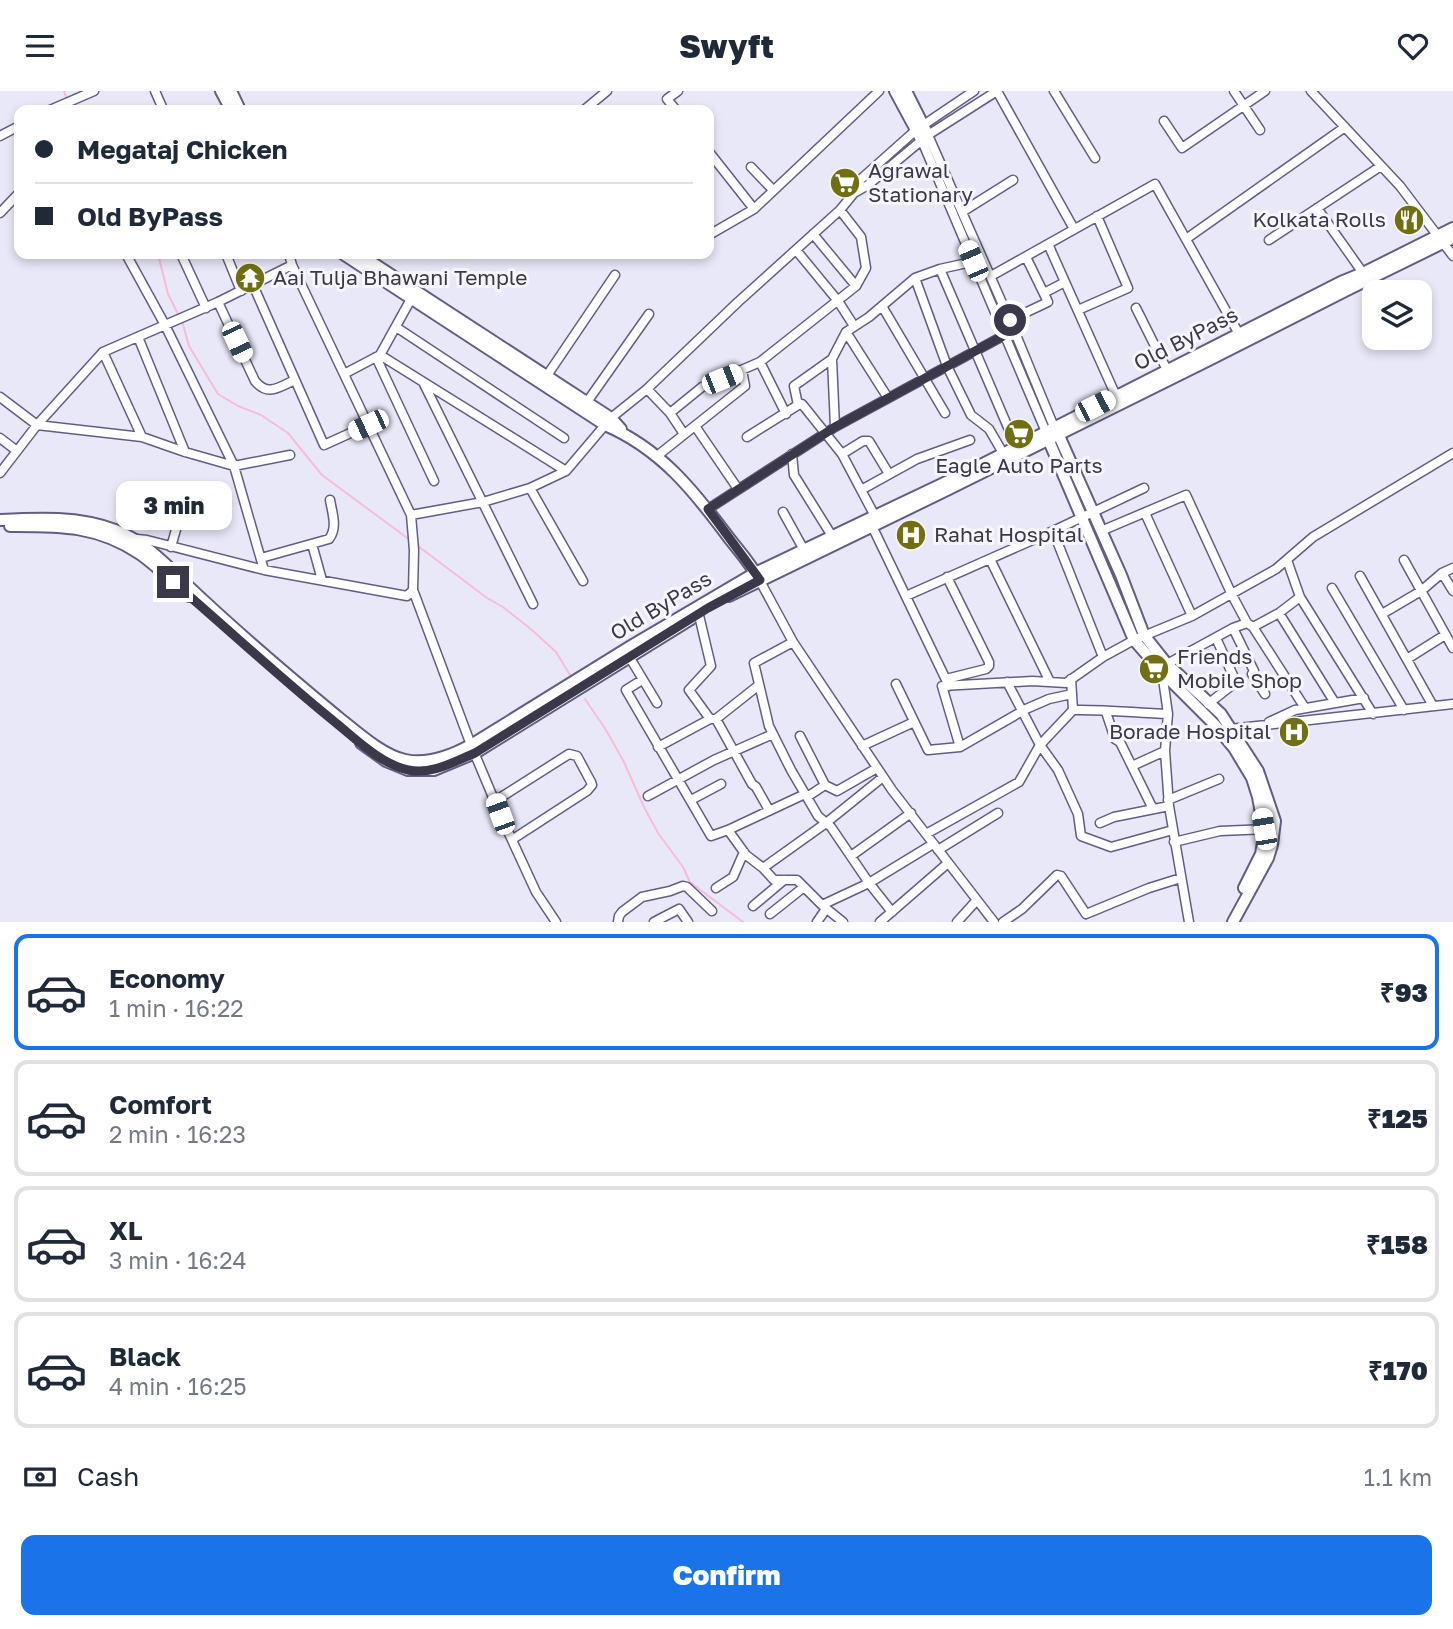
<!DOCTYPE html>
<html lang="en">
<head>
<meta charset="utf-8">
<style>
	body { margin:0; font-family:"Golos Text",sans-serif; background:#f6f6f7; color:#1f2937; height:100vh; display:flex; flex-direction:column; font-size:26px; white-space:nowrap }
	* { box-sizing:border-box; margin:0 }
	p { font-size:23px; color:#747a83 }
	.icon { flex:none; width:38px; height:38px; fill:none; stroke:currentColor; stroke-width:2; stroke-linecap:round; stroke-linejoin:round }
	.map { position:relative; height:831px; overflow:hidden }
	.side { display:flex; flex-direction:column; background:#fff; flex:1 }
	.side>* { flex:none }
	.hud { position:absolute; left:14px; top:14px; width:700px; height:154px; border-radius:14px; box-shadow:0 4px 10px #0003; display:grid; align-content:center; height:154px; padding:0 21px; background:#fff }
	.tools { position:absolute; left:1362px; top:189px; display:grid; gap:14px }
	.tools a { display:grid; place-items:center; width:70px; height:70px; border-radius:14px; background:#fff; box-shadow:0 4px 10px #0003; font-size:35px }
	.end { position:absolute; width:32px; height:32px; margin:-16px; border:9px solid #3b3949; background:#fff; box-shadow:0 0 0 4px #fff }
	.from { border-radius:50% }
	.bubble { position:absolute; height:49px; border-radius:14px; background:#fff; box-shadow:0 4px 10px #0003; font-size:23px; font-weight:800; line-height:49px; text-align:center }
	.car { position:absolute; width:21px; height:42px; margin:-21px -10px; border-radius:9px; box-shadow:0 0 5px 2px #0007; background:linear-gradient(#fff 24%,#345 0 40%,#fff 0 76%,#345 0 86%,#fff 0) }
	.hud b { display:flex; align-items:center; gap:24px; height:66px; font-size:26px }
	.hud b+b { border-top:2px solid #e0e1e3 }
	.hud i { width:18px; height:18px; background:#1f2937 }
	ul { padding:12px 0 0; list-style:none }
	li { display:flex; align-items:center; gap:21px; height:116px; margin:0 14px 10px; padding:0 7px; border:4px solid #e0e1e3; border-radius:14px }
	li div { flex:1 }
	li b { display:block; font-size:26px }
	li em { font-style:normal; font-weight:800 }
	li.active { border-color:#1a73e8 }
	li>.icon { width:63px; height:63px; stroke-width:1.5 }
	.pay { display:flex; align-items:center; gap:18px; height:77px; padding:0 21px; font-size:26px }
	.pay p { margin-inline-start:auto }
	.primary-button { display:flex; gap:14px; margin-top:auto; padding:14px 21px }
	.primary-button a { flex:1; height:80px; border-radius:14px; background:#1a73e8; color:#fff; font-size:28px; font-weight:800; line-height:80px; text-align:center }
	header { display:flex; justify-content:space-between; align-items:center; height:91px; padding:0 21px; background:#fff; font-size:32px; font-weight:800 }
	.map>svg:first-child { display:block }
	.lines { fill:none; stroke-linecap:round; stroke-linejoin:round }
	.stream { stroke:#f9bcd8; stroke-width:2 }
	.minor-casing { stroke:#625e81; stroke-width:11 }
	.major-casing { stroke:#625e81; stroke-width:14 }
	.minor { stroke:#fff; stroke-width:8 }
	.major { stroke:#fff; stroke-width:10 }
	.route { stroke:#3b3949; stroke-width:9 }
	.labels { text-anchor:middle; stroke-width:6; stroke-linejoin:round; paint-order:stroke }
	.poi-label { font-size:21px; fill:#3b3949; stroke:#f7f6fe; text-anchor:start }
	.street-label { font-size:21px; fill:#3b3949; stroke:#f7f6fe }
</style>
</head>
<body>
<header><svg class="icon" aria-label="menu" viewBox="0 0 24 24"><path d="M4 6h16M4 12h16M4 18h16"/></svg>Swyft<svg class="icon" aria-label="heart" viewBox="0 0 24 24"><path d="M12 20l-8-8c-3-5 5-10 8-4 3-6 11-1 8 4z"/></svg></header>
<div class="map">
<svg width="1453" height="831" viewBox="0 0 1453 831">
	<rect width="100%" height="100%" fill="#e9e8f8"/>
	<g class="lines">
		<path class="stream" d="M64 0 67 9
			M158 163 168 203 179 225
			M182 230 189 255 218 303 238 315 261 324 288 342 322 384 410 449
			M418 455 487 507 503 516 532 539 556 561 570 584
			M585 608 606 639 623 669 644 716 658 742 683 776 690 791 743 831"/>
		<g class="minor-casing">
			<path id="minor" d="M155 0 163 18
				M997 0 1074 138
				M1054 0 1095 67
				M1234 0 1260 39
				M1311 0 1400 95 1453 165
				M50 19 94 0
				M584 19 607 0
				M676 19 667 8 678 0
				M1164 30 1182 57 1265 0
				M928 44 1014 239 1054 336
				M0 45 19 35
				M922 50 1046 341
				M709 61 754 118
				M751 76 773 99
				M854 102 868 94 928 44 997 0
				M1317 117 1363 182
				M962 121 1013 89
				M0 122 19 102
				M813 143 856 195
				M709 144 754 118 879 0
				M1186 148 1345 36
				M1269 149 1381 75
				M1048 153 1116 305
				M796 159 838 210 854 235
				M126 163 165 234 234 375 264 479
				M181 163 206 217
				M226 163 241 200
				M289 163 292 174 411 424 414 459 413 499 471 654 500 723 536 801 556 831
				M940 178 1016 355
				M991 185 1155 93 1239 243
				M915 187 947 275 971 324 989 338 1003 362
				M253 194 324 354 368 334
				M1044 202 1065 191
				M218 211 255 290C268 306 279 296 295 289
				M882 215 945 322
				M1136 217 1167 279
				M1078 219 1128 197 1097 125
				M1010 229 1048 211 1026 166
				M396 236 564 347
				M846 241 888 307
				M138 246 185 361
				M103 261 142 346
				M380 264 411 208
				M376 266 434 390
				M760 271 786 323
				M344 283 380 264 566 380
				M546 286 615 184
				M424 293 533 513
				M647 298 670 322 684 343
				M0 306 37 334 142 346 185 361 234 375 290 364
				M587 311 649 223
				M798 314 794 295 832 268
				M670 322 702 296 760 271 856 195 866 177 861 146 840 119
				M695 335 738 398
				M835 336 832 268 846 241 869 226 915 187 940 178 976 170
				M747 346 798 314 802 313 842 363 877 429
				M0 347 17 360
				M792 363 794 384 832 445
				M842 363 863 350H869L889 383
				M657 365 745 295 742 279
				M0 382 37 334 103 261 218 211 292 174
				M530 397 583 490
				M861 399 917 368 970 349
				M708 418 835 336 1014 239
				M783 421 804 459
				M1145 422 1192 525
				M411 424 483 411 530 397 566 380 611 327 647 298 738 211 840 119 854 102 861 88 916 39 974 0
				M872 435 949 595
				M1053 440 1103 566
				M1101 440 1186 404 1232 504 1247 532 1253 536 1305 617
				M137 448 147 449 264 479 407 505 413 499
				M312 453 322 489
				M171 456 185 407
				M261 467 329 448C338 437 332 421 330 409
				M990 468 1050 591
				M1287 469 1300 506 1373 623
				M1404 469 1453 557
				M1442 482 1453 500
				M1360 485 1433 615
				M760 490 793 551 892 699 994 831
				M1332 497 1404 619
				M906 505 1053 440 1144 397
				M697 516 711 575 689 599 710 628H716L752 693 756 696 769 719
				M1279 522 1335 612
				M1382 523 1421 500 1442 482 1453 477
				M1253 536 1279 522 1300 506
				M1233 537 1254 580 1252 583 1265 603
				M793 551 754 572 769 635 791 679 818 725 831 736 869 792 892 821
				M630 567 657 612
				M1407 568 1445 544
				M946 588 986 578 989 575V571L947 486
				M1071 588 1073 619
				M642 589 626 599 711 745 728 739 746 764 763 777 774 789H797L822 814 843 831
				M1007 591 1040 654 1058 679 1078 723 1081 745 1111 756 1173 739
				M896 593 928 659 960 656 1026 618 1049 608 1072 603
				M1208 613 1236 591 1216 547
				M1106 621 1115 648 1120 651 1153 718
				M716 628 759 594
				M1269 631 1295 619 1364 607
				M1230 638 1453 613
				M800 645 825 694 837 700 877 677
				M862 655 914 631
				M658 656 710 628
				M960 656 942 595 1032 590 1066 592 1103 566 1134 549 1192 525 1276 478 1313 446 1453 362
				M1132 675 1165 660
				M648 705 714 669 773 643
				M807 706 825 694
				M691 709 721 693
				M1168 709 1219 688
				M495 710 569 663 577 665 591 691 592 694 587 700 513 748
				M1100 732 1114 726 1169 715
				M728 739 805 703
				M926 743 1019 691 1040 654 1073 619C1104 618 1136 622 1168 623
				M1174 751 1220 740 1268 738
				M938 759 998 722
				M851 765 911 722
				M763 777 826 732 883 686
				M716 797 733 786 744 761
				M822 814 869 792 933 753
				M753 815 784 789
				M770 823 804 796
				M618 831 619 825 622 821 642 806 670 800 683 795 687 796 712 820
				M654 831 679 818 688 831
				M817 831 826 818
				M880 831 948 772
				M957 831 977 809
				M1003 831 1022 818 1057 784 1061 785 1086 823 1149 797 1181 787
				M1189 831 1169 715 1165 660 1168 623 1162 581 1167 573 1233 537 1247 532"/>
		</g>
		<g class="major-casing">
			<path id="major" d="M221 0 231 19
				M231 0 240 19
				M895 0 922 50
				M906 0 928 44
				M343 163 605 334C661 358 694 400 729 447 739 460 751 473 758 487
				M359 163 611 327 621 338
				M1056 338 1121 484 1144 544 1167 573 1221 623 1258 680 1275 730 1272 754 1268 767 1233 831
				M1046 343 1134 549 1162 581 1215 634 1234 657 1252 687 1258 706 1264 738V746L1261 763 1244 797
				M0 429C38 427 79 425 115 439 150 452 175 484 202 508 246 549 292 588 338 626 357 641 382 664 405 669 428 674 451 665 471 654L631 555 755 482 963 383 1341 191 1363 182 1453 137
				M10 435C59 435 97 434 140 463 157 475 173 491 189 505
				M729 505 949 398 1207 270 1347 199 1453 147
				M361 652 386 670 408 679H434L475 662 691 528"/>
		</g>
		<use href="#minor" class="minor"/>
		<use href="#major" class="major"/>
	</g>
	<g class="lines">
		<path class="route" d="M173 491C228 538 280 587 336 632 357 649 381 673 408 679 432 684 453 671 475 662L708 517 760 489 755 482 708 418 835 336 1014 239 1010 229"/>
	</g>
	<defs>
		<g id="supermarket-disc" transform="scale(1.575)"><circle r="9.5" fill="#707013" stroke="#f7f6fe"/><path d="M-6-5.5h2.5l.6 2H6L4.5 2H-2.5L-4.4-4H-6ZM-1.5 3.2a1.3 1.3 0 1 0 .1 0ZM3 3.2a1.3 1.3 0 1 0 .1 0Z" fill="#fff"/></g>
		<g id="restaurant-disc" transform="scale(1.575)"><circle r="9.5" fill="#707013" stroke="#f7f6fe"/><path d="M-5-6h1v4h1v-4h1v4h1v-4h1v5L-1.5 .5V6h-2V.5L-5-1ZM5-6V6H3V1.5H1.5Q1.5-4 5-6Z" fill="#fff"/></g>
		<g id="temple-disc" transform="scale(1.575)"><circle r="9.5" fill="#707013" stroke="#f7f6fe"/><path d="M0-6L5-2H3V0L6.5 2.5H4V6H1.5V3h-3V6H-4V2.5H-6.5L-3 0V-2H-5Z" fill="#fff"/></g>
		<g id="hospital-disc" transform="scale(1.575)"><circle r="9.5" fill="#707013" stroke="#f7f6fe"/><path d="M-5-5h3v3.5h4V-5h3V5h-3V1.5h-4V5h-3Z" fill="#fff"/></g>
	</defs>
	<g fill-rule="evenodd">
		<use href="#supermarket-disc" x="845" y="92"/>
		<use href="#restaurant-disc" x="1409" y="129"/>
		<use href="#temple-disc" x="250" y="187"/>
		<use href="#supermarket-disc" x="1019" y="343"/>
		<use href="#hospital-disc" x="911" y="444"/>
		<use href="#supermarket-disc" x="1154" y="578"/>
		<use href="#hospital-disc" x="1294" y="641"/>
	</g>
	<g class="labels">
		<g class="poi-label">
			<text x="868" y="87">Agrawal<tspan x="868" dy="24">Stationary</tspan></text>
			<text x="1386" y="136" text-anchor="end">Kolkata Rolls</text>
			<text x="273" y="194">Aai Tulja Bhawani Temple</text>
			<text x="1019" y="382" text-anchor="middle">Eagle Auto Parts</text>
			<text x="934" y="451">Rahat Hospital</text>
			<text x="1177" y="573">Friends<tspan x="1177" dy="24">Mobile Shop</tspan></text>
			<text x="1271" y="648" text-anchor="end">Borade Hospital</text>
		</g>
		<g class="street-label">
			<text transform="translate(1186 248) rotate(-27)" y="7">Old ByPass</text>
			<text transform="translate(661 515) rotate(-31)" y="7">Old ByPass</text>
		</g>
	</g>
</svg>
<div class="tools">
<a><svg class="icon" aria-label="layers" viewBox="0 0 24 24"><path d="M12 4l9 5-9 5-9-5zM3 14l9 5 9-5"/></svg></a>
</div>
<i class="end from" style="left:1010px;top:229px"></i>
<i class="end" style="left:173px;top:491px"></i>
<div class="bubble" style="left:116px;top:390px;width:116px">3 min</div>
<i class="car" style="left:973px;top:170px;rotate:337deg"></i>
<i class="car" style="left:237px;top:251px;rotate:155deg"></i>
<i class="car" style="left:722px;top:288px;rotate:68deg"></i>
<i class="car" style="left:1095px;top:315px;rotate:63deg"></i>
<i class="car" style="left:368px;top:334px;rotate:245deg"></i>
<i class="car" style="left:500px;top:723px;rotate:340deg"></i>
<i class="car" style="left:1264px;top:738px;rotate:350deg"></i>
<div class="hud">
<b><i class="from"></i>Megataj Chicken</b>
<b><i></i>Old ByPass</b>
</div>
</div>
<section class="side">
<ul>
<li class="active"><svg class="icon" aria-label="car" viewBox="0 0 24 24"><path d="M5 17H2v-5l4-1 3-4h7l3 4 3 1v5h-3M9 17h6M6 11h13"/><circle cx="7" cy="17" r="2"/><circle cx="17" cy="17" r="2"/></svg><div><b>Economy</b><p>1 min · 16:22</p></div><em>₹93</em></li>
<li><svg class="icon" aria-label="car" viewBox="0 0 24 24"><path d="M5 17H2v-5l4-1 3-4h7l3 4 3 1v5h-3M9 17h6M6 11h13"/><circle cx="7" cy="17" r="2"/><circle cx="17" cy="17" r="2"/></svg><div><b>Comfort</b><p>2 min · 16:23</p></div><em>₹125</em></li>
<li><svg class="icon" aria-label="car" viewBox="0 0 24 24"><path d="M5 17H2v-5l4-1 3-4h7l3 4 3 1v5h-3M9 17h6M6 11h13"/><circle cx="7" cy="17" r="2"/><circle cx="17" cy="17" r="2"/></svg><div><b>XL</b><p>3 min · 16:24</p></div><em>₹158</em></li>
<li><svg class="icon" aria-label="car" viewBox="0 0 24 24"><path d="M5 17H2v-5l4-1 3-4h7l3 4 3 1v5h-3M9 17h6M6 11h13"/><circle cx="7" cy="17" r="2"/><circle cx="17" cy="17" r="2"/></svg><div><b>Black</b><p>4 min · 16:25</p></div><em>₹170</em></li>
</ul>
<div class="pay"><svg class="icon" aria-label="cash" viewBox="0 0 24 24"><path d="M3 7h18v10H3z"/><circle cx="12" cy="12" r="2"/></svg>Cash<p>1.1 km</p></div>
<div class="primary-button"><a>Confirm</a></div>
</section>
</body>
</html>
